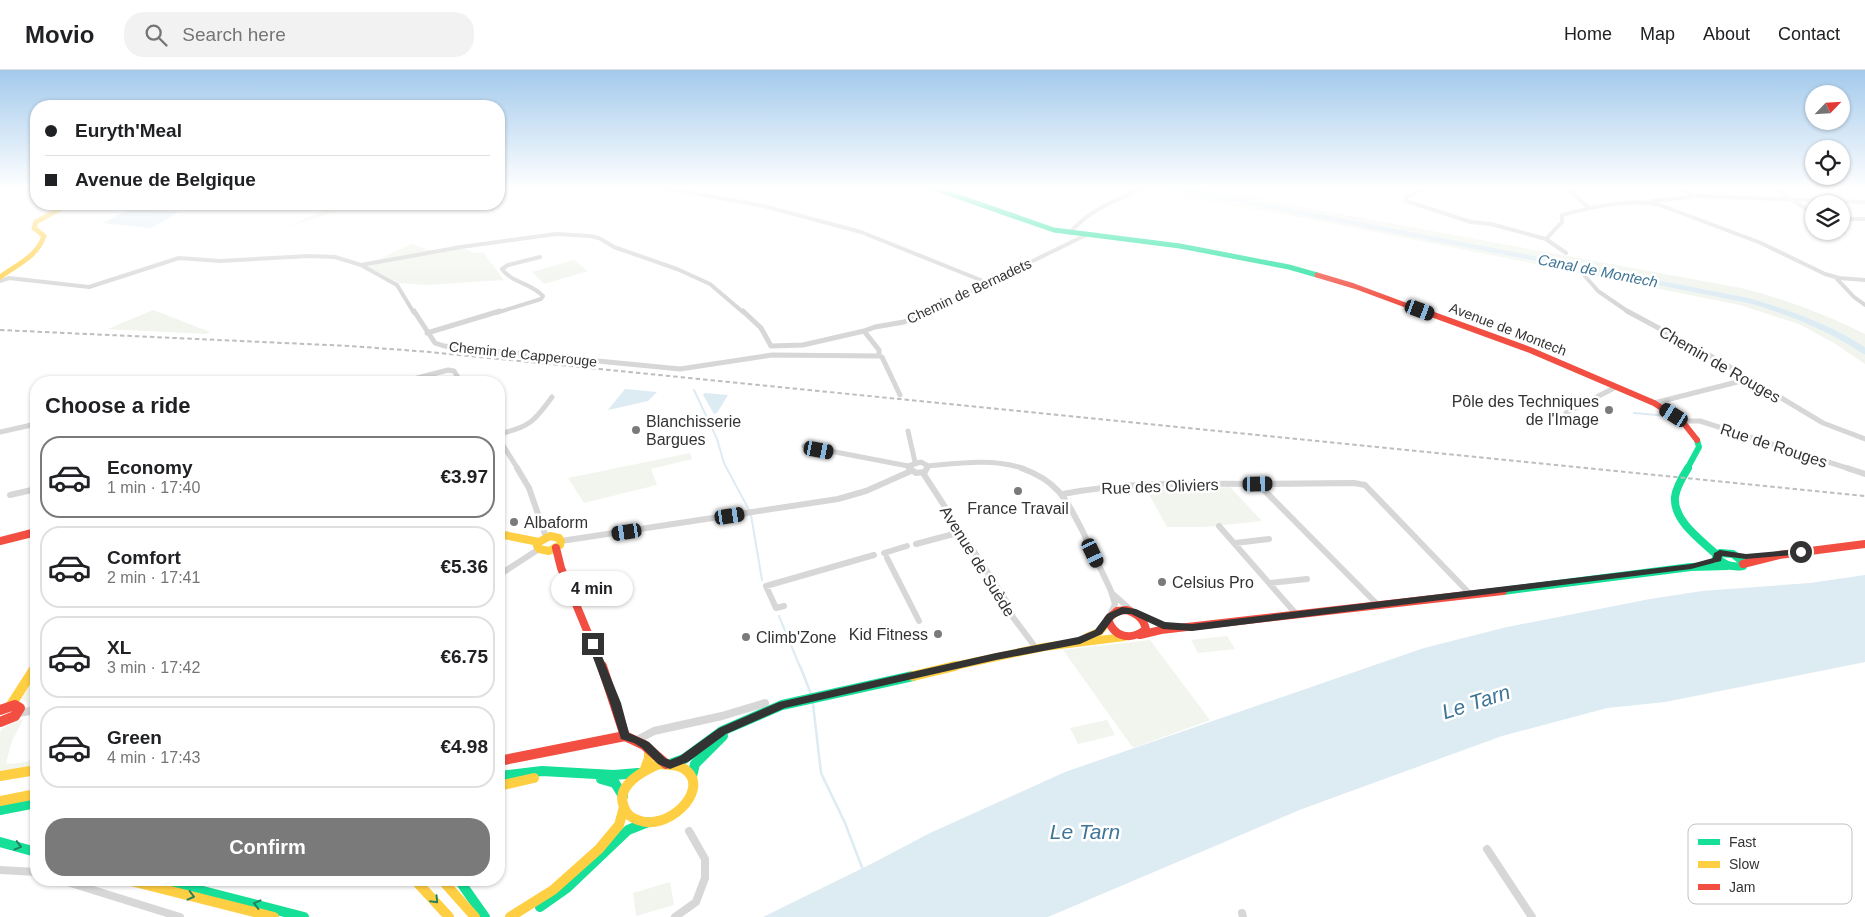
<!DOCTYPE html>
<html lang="en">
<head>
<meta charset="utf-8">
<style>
	body { margin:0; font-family:Arial,sans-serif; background:#f2f2f2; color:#202124; height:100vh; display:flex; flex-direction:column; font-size:19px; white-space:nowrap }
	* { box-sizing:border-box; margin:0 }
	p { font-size:16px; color:#757577 }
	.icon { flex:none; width:28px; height:28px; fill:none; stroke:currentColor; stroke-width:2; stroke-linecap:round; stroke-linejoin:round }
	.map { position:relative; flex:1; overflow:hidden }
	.side { position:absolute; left:30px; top:306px; width:475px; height:510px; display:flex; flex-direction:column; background:#fff; border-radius:20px; box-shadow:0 1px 4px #0004 }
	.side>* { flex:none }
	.guide { position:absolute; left:30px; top:30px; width:475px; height:110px; border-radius:20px; box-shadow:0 1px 4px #0004; display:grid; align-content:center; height:110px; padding:0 15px; background:#fff }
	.needle { width:32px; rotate:65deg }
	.buttons { position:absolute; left:1805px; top:15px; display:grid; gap:10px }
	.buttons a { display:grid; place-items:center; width:45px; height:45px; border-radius:50%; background:#fff; box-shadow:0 1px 4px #0004; font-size:25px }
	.end { position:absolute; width:22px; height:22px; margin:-11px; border:6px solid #333; background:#fff; box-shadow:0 0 0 2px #fff }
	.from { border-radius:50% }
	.bubble { position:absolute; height:35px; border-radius:18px; background:#fff; box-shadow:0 1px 4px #0004; font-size:16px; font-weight:800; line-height:35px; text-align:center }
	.car { position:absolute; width:15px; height:30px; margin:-15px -8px; border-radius:6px; box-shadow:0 0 4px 1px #0007; background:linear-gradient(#222 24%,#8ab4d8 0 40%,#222 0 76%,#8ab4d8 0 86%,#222 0) }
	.guide b { display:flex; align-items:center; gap:18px; height:48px; font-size:19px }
	.guide b+b { border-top:1px solid #e0e0e0 }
	.guide i { width:12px; height:12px; background:#202124 }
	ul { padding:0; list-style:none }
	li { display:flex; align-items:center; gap:15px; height:82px; margin:0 10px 8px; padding:0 5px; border:2px solid #e0e0e0; border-radius:20px }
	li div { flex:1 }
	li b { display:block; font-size:19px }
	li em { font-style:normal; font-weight:800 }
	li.selected { border-color:#7a7a7a }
	li>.icon { width:45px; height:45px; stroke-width:1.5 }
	h2 { padding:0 15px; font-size:22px; line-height:60px }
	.button { display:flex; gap:10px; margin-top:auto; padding:10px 15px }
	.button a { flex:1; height:58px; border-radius:20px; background:#7a7a7a; color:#fff; font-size:20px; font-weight:800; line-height:58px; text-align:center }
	header { display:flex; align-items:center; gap:30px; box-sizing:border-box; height:70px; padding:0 25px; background:#fff; border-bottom:1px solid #e0e0e0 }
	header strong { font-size:24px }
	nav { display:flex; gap:28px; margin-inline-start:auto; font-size:18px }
	.search { width:350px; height:45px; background:#f2f2f2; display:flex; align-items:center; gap:12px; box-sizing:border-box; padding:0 18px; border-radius:20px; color:#757577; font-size:19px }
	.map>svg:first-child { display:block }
	.green { fill:#f1f5ed }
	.water { fill:#ddebf3 }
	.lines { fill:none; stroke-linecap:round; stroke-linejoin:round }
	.stream-far2 { stroke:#ddebf3; stroke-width:1 }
	.stream-far1 { stroke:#ddebf3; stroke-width:2 }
	.stream { stroke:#ddebf3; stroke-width:2.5 }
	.street-far3 { stroke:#d7d7d7; stroke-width:4 }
	.street-far2 { stroke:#d7d7d7; stroke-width:5 }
	.street-far1 { stroke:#d7d7d7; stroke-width:6 }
	.street { stroke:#d7d7d7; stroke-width:8 }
	.fast-far3 { stroke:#16e098; stroke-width:5 }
	.fast-far2 { stroke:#16e098; stroke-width:6 }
	.fast-far1 { stroke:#16e098; stroke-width:8 }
	.fast { stroke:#16e098; stroke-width:10 }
	.slow-far2 { stroke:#ffcf43; stroke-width:5 }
	.slow-far1 { stroke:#ffcf43; stroke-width:8 }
	.slow { stroke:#ffcf43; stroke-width:10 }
	.jam-far3 { stroke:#f24e42; stroke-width:5 }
	.jam-far2 { stroke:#f24e42; stroke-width:6 }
	.jam-far1 { stroke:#f24e42; stroke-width:8 }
	.jam { stroke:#f24e42; stroke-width:10 }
	.rail { stroke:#bebebe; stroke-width:2; stroke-dasharray:4.5 3; stroke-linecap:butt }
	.oneway { stroke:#268160 }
	.route { fill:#333 }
	.poi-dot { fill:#7a7a7a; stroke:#fff; stroke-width:2 }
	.labels { text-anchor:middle; stroke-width:5; stroke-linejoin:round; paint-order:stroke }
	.far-street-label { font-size:14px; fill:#333; stroke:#fff }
	.far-water-label { font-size:15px; font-style:italic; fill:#3f7597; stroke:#fff }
	.street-label { font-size:16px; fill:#333; stroke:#fff }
	.poi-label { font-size:16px; fill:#333; stroke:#fff; text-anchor:start }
	.near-water-label { font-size:21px; font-style:italic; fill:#3f7597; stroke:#fff }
	.key { fill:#fff; stroke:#c2c2c2; stroke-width:1 }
	.key-label { font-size:14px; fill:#333 }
</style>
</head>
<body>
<header>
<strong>Movio</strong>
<div class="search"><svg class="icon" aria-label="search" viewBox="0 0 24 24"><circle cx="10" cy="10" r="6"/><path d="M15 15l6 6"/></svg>Search here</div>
<nav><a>Home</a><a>Map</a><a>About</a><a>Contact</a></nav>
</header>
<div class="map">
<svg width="1865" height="847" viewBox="0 0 1865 847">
	<rect width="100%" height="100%" fill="#fff"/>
	<path class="green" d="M1137 118H1164L1748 233C1790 245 1829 261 1865 285V294L1834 273 1799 254 1740 235 1336 154Z
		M1188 118H1217L1324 141 1741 218C1785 229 1825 244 1865 264V277C1829 254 1790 240 1749 228Z
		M337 134H364L287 157Z
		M411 174 435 182 463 178 475 183 483 182 504 210 427 215 399 213 363 194 374 192Z
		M574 190 588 201 544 214 532 202Z
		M153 240 210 262 206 264 108 259Z
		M690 383 692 389 651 399 657 415 584 433 568 408Z
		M1157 417 1179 419 1230 417 1262 451 1205 457H1167L1146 419Z
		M1227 566 1235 579 1198 583 1191 570Z
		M1150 570 1210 650 1133 678 1063 580Z
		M36 604 33 622 36 630V638L27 637V633L22 629Z
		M18 650H23L12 671 6 693 11 694 36 690V695L0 701V662L2 659Z
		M1107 650 1115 665 1078 674 1070 658Z
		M670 812 674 835 636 846 633 823Z"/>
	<path class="water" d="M1165 118H1187L1749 228C1790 240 1829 254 1865 277V285C1829 261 1790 245 1748 233Z
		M132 138H133L179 142 151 158 103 153Z
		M625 319 657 322 648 331 608 340Z
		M705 323 728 325 717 343 714 344 703 325Z
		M1865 505V592L1665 632 1607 638 1502 666 1302 739 1048 847H763L873 793 930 763 1065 702 1424 578 1507 557 1650 529 1702 521 1810 513Z"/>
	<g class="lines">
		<path class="stream-far2" d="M200 136 205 134"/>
		<path class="stream-far1" d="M694 320 717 369 724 393 749 440
			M1634 343 1668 346
			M751 445 762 510
			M779 546 800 597"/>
		<path class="stream" d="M800 596 811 624
			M813 634 821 703 845 753 863 800"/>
		<path class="street-far3" d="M666 118 764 136 861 162 988 213
			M1426 118 1406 127V131L1471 152 1491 154 1546 169
			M1567 118 1589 138
			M1678 118 1694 126
			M1774 118 1814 144
			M1652 131 1699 126 1865 132
			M1841 144 1848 149H1865
			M1841 161 1843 162
			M1070 163C1088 140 1116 131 1141 118
			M1566 183 1546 169 1562 152V145C1591 137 1631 128 1660 135L1761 173 1825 204 1839 208 1837 209 1854 227 1865 235
			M361 195 461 177 556 164 590 166 599 168 614 177 677 199 710 214 744 243
			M1584 205 1598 221 1630 243
			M1839 208 1865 210
			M0 211 9 208 89 217 179 188 220 191 309 186 335 187 361 195 397 215 414 243
			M496 243 541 229 543 226C531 213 512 213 502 199L508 195 540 187
			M926 243 1086 165"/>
		<path class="street-far2" d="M414 241 435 273 444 276 680 299 772 285 879 286
			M743 241 761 258 771 276 803 275 864 261
			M1627 241 1718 290 1823 353 1865 369
			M427 263 500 241
			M402 312 448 300 454 301 461 312
			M900 325 882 287 879 286V280L864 261 875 257 904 252 928 241
			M1654 333 1749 309
			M1566 343 1616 317
			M1682 351H1700L1850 399
			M908 361 915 392
			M0 362 36 354
			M499 364C529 357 534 352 552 327
			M499 369 518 399
			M804 376 908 396
			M928 396C960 393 994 388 1025 399
			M909 399 908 396 921 392 928 396 926 399"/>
		<path class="street-far1" d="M517 398 529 418 546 467
			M909 398 916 403 925 402 927 398
			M1021 398C1058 411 1066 429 1083 462 1092 482 1102 501 1111 521L1115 534 1110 545
			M1847 398 1865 404
			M923 403 1008 534 1012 546 1036 578
			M1258 414 1354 413 1365 415 1470 524
			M1063 424C1127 411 1193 414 1258 414L1379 536
			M10 425 36 419
			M1219 456 1297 545
			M561 471 838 429 866 421 911 401
			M1235 473 1269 469
			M916 474 961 462
			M884 483 907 476
			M887 488 919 551
			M499 505 539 479
			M1270 513 1307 509
			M1114 525 1131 540
			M784 536 776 538 766 516 874 485"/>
		<path class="street" d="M18 643 36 640
			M637 670 654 661 722 646 765 633
			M1487 779 1532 847
			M0 800 36 802
			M61 810 180 847
			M1242 843 1243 847
			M675 847 696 832 705 808V789L689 761"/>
		<path class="fast-far3" d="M933 118 1054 160 1180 176 1289 197 1317 205"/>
		<path class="fast-far2" d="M1687 399 1699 377 1697 370"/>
		<path class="fast-far1" d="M1688 398C1683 406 1676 417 1675 427 1673 451 1701 470 1717 485
			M1720 483 1733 484 1743 492V496C1732 498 1724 495 1716 487Z
			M1503 521 1691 497 1728 496"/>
		<path class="fast" d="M670 694 684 689 722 661 782 635 913 606
			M499 706 542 701 614 705 638 703
			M692 706 695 694 723 666
			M601 709 615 713 623 726
			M0 740 36 733
			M0 772 36 782
			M160 810 304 847
			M459 810 485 847
			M540 837 567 818 628 760 648 752"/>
		<path class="slow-far2" d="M0 207C16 195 37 187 44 166L34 158 36 152 69 134"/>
		<path class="slow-far1" d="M499 464 539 472
			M550 466 559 468 561 471 560 475 549 481 539 479 537 476 539 472Z
			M1087 567 1099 562 1108 552
			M950 597 1044 577 1124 567"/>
		<path class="slow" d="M913 606 955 596
			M11 635 36 596
			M659 694C669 695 681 694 688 702 708 722 667 762 638 750 631 748 626 743 624 737 615 716 643 701 659 694Z
			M645 699 649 688V679
			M0 706 36 700
			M499 716 534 708
			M0 731 36 724
			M127 810 274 847
			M415 810 449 847
			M442 810 475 847
			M510 847 553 820 599 779 619 755 624 737"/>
		<path class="jam-far3" d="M1317 205 1354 216 1427 243"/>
		<path class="jam-far2" d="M1423 241 1530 280 1654 333 1682 351 1697 370"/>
		<path class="jam-far1" d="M0 471 36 462
			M556 478 561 498 602 597
			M1743 494 1779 485 1865 474
			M1127 540C1137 544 1143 548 1146 559 1131 571 1114 568 1108 549L1117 541Z
			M1140 565 1161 560 1503 521"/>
		<path class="jam" d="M602 596 625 666
			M0 640 15 635 20 638 15 646 0 652
			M499 691 625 666 644 675 666 694"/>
		<path class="rail" d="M0 260 350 276 430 282 1865 426"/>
	</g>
	<defs><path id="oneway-chevron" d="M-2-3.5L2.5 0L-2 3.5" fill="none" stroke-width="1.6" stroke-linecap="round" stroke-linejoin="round" transform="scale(1.25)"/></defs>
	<g class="oneway">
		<use href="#oneway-chevron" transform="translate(18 776) rotate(15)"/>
		<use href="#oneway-chevron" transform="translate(191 826) rotate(14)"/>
		<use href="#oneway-chevron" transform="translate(435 830) rotate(47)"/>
		<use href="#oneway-chevron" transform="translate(257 834) rotate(-166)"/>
	</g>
	<linearGradient id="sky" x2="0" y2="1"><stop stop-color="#a3caec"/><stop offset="0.5" stop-color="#fff"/><stop offset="1" stop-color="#fff" stop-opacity="0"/></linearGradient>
	<rect width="1865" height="236" fill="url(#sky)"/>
	<path class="route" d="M1801 479 1804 480V484L1746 489 1722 486 1721 491 1691 499 1192 561 1163 559 1131 544H1123L1114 548 1102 564 1080 574 996 590 785 638 726 664 688 692 670 699 658 694 642 678 634 673 621 669 610 633 588 574 593 570 597 574 621 633 629 663 649 672 665 688 670 690 680 686 719 658 779 632 996 583 1078 567 1095 560 1107 544 1122 537 1136 539 1165 552 1192 554 1691 494 1713 488 1714 483 1720 480 1746 484Z"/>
	<g class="poi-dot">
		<circle cx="1609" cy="340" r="5"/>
		<circle cx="636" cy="360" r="5"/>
		<circle cx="1018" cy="421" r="5"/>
		<circle cx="514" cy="452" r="5"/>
		<circle cx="1162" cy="512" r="5"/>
		<circle cx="938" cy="564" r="5"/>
		<circle cx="746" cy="567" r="5"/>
	</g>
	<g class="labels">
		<g class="far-street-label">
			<text transform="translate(969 221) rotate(-25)" y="5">Chemin de Bernadets</text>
			<text transform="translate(1508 259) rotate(21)" y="5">Avenue de Montech</text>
			<text transform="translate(523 284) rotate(6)" y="5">Chemin de Capperouge</text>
		</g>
		<g class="far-water-label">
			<text transform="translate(1598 201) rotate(11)" y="5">Canal de Montech</text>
		</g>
		<g class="street-label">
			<text transform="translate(1720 294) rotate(30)" y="6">Chemin de Rouges</text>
			<text transform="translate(1774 375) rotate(18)" y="6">Rue de Rouges</text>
			<text transform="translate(1160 416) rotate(-2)" y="6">Rue des Oliviers</text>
			<text transform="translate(978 491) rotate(58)" y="6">Avenue de Suède</text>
		</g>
		<g class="poi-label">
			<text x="1599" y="337" text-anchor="end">Pôle des Techniques<tspan x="1599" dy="18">de l'Image</tspan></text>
			<text x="646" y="357">Blanchisserie<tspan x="646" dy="18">Bargues</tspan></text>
			<text x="1018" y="444" text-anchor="middle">France Travail</text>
			<text x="524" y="458">Albaform</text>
			<text x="1172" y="518">Celsius Pro</text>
			<text x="928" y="570" text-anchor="end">Kid Fitness</text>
			<text x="756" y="573">Climb'Zone</text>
		</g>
		<g class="near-water-label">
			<text transform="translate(1476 632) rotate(-18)" y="7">Le Tarn</text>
			<text x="1085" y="769">Le Tarn</text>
		</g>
	</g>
	<rect x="1688" y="754" width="164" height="80" rx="8" class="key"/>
	<rect x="1698" y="769" width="22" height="6" fill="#16e098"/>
	<rect x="1698" y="791" width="22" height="7" fill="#ffcf43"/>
	<rect x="1698" y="814" width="22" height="6" fill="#f24e42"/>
	<g class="key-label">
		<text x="1729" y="777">Fast</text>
		<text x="1729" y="799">Slow</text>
		<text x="1729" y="822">Jam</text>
	</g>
</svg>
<div class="buttons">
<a><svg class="needle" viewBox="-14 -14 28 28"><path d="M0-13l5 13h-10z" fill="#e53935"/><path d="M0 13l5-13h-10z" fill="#757577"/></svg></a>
<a><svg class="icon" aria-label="locate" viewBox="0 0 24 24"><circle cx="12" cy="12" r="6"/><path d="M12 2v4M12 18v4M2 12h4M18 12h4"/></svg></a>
<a><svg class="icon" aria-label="layers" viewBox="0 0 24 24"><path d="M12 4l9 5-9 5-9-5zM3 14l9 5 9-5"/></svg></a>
</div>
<i class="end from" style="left:1801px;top:482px"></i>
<i class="end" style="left:593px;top:574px"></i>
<div class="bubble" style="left:551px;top:501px;width:82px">4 min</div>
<i class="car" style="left:1420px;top:240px;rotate:110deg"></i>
<i class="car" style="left:1674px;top:345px;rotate:302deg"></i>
<i class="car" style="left:819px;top:380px;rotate:101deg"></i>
<i class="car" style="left:1258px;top:414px;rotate:89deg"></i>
<i class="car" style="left:730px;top:446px;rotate:81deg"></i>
<i class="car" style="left:627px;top:462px;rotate:261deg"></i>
<i class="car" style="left:1093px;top:483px;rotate:155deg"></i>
<div class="guide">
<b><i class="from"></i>Euryth'Meal</b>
<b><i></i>Avenue de Belgique</b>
</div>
<section class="side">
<h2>Choose a ride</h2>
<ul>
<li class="selected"><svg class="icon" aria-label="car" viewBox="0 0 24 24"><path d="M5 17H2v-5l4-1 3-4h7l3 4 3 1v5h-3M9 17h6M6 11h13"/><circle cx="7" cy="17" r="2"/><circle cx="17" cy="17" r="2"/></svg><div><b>Economy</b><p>1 min · 17:40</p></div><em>€3.97</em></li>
<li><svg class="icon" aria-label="car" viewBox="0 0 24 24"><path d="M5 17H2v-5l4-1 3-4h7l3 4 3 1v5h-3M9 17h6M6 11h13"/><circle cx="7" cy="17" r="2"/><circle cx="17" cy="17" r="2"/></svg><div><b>Comfort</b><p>2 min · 17:41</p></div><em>€5.36</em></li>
<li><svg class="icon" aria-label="car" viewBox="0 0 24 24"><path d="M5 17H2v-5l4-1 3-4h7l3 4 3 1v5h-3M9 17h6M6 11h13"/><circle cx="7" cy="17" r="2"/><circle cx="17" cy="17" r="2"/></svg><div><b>XL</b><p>3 min · 17:42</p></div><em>€6.75</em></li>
<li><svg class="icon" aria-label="car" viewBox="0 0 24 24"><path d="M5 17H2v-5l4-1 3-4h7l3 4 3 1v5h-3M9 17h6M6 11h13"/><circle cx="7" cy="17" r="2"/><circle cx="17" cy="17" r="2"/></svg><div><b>Green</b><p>4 min · 17:43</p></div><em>€4.98</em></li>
</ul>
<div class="button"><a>Confirm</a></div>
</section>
</div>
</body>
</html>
